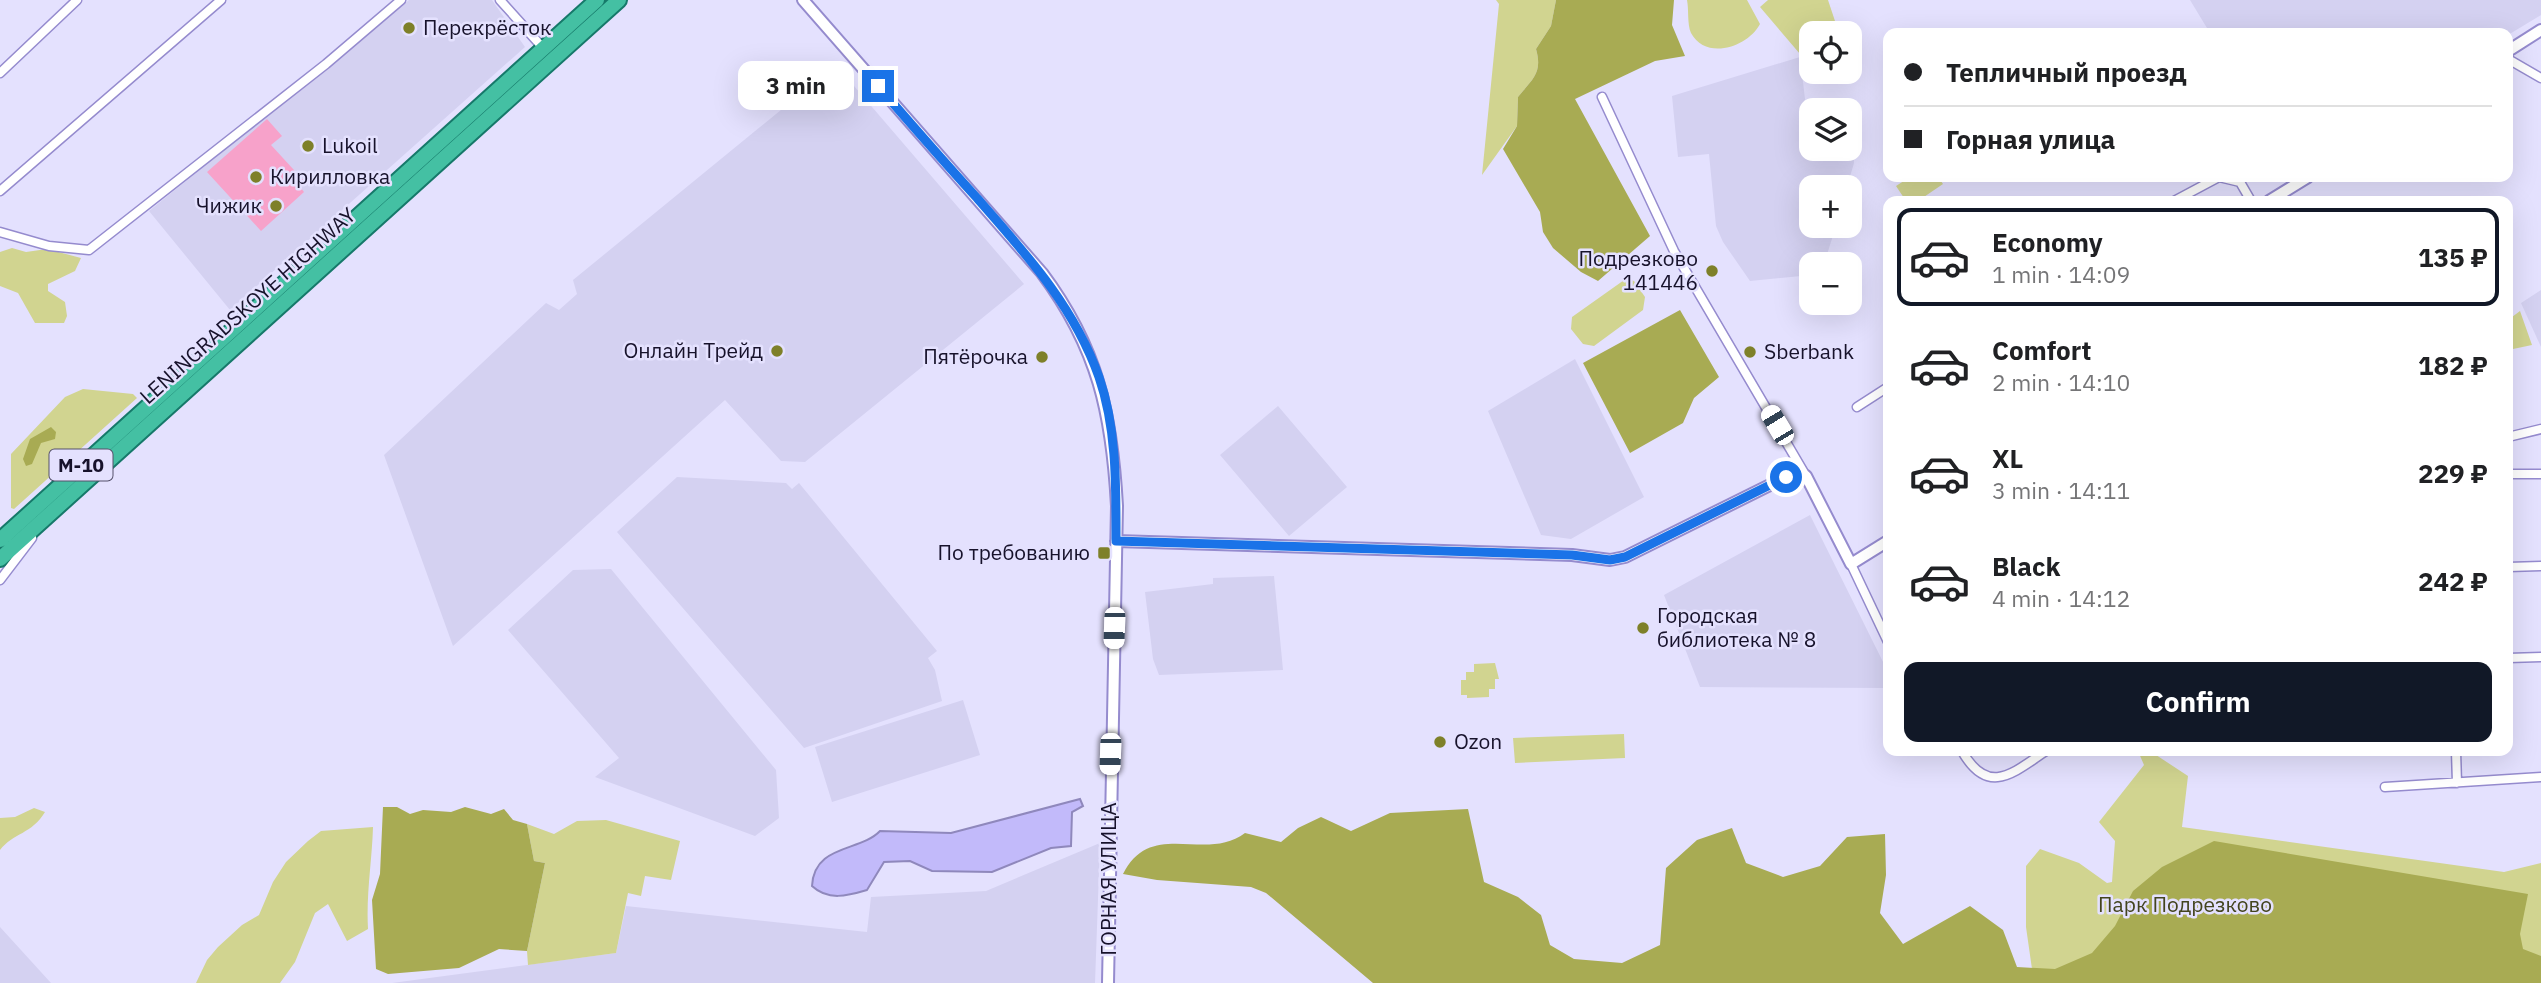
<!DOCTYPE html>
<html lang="en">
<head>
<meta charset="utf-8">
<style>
	body { margin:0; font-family:"IBM Plex Sans",sans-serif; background:#f6f6f6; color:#202124; height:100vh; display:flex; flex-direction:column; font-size:26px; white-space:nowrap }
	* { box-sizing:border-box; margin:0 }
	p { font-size:23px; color:#757577 }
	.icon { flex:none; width:38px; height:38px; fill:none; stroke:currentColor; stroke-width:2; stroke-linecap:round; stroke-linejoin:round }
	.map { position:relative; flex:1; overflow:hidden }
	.side { position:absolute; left:1883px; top:196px; width:630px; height:560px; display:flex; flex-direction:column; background:#fff; border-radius:14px; box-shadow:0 7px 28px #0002 }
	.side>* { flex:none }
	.top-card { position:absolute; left:1883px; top:28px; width:630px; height:154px; border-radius:14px; box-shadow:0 7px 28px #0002; display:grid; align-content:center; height:154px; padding:0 21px; background:#fff }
	.fabs { position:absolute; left:1799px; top:21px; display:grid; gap:14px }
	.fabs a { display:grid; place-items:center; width:63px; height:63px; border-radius:14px; background:#fff; box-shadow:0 7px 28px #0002; font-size:35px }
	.end { position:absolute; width:32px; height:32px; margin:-16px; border:9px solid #1a73e8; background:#fff; box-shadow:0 0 0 4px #fff }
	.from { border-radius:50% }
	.bubble { position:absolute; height:49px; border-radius:14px; background:#fff; box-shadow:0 7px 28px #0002; font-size:23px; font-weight:700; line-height:49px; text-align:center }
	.car { position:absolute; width:21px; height:42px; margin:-21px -10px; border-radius:9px; box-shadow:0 0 5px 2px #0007; background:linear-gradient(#fff 24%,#345 0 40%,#fff 0 76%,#345 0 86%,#fff 0) }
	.top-card b { display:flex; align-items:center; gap:24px; height:66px; font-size:26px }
	.top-card b+b { border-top:2px solid #e0e0e0 }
	.top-card i { width:18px; height:18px; background:#202124 }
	ul { padding:12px 0 0; list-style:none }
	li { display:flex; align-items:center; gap:21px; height:98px; margin:0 14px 10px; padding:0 7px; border:4px solid transparent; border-radius:14px }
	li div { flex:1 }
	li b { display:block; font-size:26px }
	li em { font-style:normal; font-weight:700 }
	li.active { border-color:#111827 }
	li>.icon { width:63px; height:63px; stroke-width:1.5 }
	.button { display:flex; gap:14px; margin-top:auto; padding:14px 21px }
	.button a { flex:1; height:80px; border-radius:14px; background:#111827; color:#fff; font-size:28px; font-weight:700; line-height:80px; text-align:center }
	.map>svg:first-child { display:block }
	.built { fill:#d4d1f1 }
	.green { fill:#d1d490 }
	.forest { fill:#a8ab53 }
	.water { fill:#c2bafa; stroke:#8f88bc; stroke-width:2 }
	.building { fill:#f7a2ca }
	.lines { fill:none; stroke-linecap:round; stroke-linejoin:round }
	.minor-casing { stroke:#958bce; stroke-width:11 }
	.tertiary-casing { stroke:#958bce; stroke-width:14 }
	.trunk-casing { stroke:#16796a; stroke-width:18 }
	.minor { stroke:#fff; stroke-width:8 }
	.tertiary { stroke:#fff; stroke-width:10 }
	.trunk { stroke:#44c0a3; stroke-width:14 }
	.route { stroke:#1a73e8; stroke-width:9 }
	.poi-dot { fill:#7e8029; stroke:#e4e1fe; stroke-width:2.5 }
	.labels { text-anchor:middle; stroke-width:5; stroke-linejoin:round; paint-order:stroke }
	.shield { fill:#e4e1fe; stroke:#54506a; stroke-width:2 }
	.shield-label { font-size:19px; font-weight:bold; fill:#17122b }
	.poi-label { font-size:21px; fill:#17122b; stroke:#e4e1fe; text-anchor:start }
	.street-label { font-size:21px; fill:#17122b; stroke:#e4e1fe }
	.park-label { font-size:21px; fill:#43441e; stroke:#e4e1fe }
</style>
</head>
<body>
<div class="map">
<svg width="2541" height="983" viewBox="0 0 2541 983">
	<rect width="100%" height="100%" fill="#e4e1fe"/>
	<path class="built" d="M409 0H492L525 47 230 310 149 211Z
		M2190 0H2541V15L2508 35 2210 33Z
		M1800 57 1811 149H1850L1853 146 1854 163 1847 187H1811V226H1836L1824 264H1811V275L1750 281 1723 242 1716 226 1709 154 1678 157 1672 96Z
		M836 65 1024 284 805 462 781 461 725 400 453 646 384 455 546 303 559 310 577 294 573 280Z
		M2541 290V347L2521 303Z
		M1575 359 1644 497 1571 539 1541 535 1488 411Z
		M1278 406 1347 487 1289 536 1220 455Z
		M677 477 786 483 792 489 799 483 937 651 928 658 935 670 942 701 804 748 617 532Z
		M1810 515 1888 672V688L1700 687 1664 595Z
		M611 569 776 770 779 818 755 836 595 777 619 758 508 630 573 570Z
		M1274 576 1283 670 1159 675 1153 659 1145 592 1213 584V578Z
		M963 700 980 755 832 802 815 747Z
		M1100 843 1095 983H392L616 953 626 906 867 932 871 897 986 891Z
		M0 927 51 983H0Z"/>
	<path class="green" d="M1496 0H1556L1551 26 1536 49C1543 74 1532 79 1518 97L1517 126 1482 175 1499 4Z
		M1687 0H1747L1760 24C1748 47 1706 61 1691 33 1687 24 1689 10 1687 0Z
		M1768 0H1828L1839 33H1811V59L1806 61 1760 7Z
		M1910 177H1938L1943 184 1918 201H1906L1896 186Z
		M12 248 26 252 47 249 81 258 75 271 48 284V291L65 302 67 316 64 323H35L18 293 0 286V252Z
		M1627 278 1634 281 1645 297 1643 310 1594 346 1583 344 1571 329 1572 317Z
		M2520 311 2532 345 2513 349 2508 320Z
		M83 389 133 394 137 398 14 509 11 508V454L65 397Z
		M1495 663 1499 679H1495V689H1489V697L1467 698V695H1461V680H1466V672H1474V664Z
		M1624 734 1625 758 1515 763 1513 738Z
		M2138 751H2150L2188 776 2182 827 2504 872 2541 863V959L2034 983 2026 927V866L2040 849 2079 863 2107 883 2112 882 2115 841 2099 822 2144 765Z
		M34 808 45 812C32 834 13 833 0 850V818L15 817Z
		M606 820 680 841 671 880 645 876 641 896 628 893 616 953 528 965 527 951 545 863 534 861 527 824 554 834 577 821Z
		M373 827C372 861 366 894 368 929L347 941 328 904 315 913 295 962 280 983H196L207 960 218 947 242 925 259 915 273 882 286 862 308 841 321 831Z"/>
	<path class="forest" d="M1556 0H1674L1672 25 1685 56 1655 61 1575 99 1650 236 1598 281 1581 272 1553 248 1543 232 1540 212 1503 149 1517 126 1518 97C1532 79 1543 74 1536 49L1551 26Z
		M1680 310 1719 377 1694 398 1683 423 1630 453 1583 363Z
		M51 427 56 432 55 439 41 443 32 464 26 466 23 459 30 439Z
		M383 807H397L410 814 423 810 451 812 465 807 491 814 504 809 513 820 527 824 534 861 545 863 527 951 499 949 459 968 388 974 376 969 372 900 380 874Z
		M1468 809 1484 882 1518 897 1541 915 1550 945 1574 959 1622 963 1660 945 1666 868 1697 840 1732 828 1746 863 1783 877 1820 866 1847 837 1885 834 1886 875 1880 913 1903 944 1970 906 2003 930 2017 967 2055 969 2092 953 2115 926 2133 891 2162 867 2214 841 2528 894 2520 934 2523 949 2541 956V983H1373L1266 893 1251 887 1157 880 1123 874C1151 818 1206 863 1245 833L1281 842 1298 828 1321 817 1351 831 1390 813Z"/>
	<path class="water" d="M1080 799 1083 806 1072 812 1071 846 1051 848 992 872 932 871 910 861 884 862 867 890C847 896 828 901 812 886 814 844 860 852 880 831L951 833Z"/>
	<path class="building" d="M267 119 282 136 271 145 305 182 300 187 304 192 261 231 207 172Z"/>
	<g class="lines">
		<g class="minor-casing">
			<path id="minor" d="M500 0 544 49
				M2508 59 2541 78
				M0 73 77 0
				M1602 97 1674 251 1806 476
				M0 191 221 0
				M2174 201 2219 177 2240 182 2251 201
				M0 232 49 246 89 250 326 64 401 0
				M1857 407 1888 387
				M2508 437 2541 429
				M2508 474H2541
				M1851 564 1888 642
				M2508 567 2541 566
				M0 580 32 538
				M2508 658 2541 657
				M1962 751C1988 797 2013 773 2046 751
				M2456 751 2457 783
				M2385 787 2541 777"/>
		</g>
		<g class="tertiary-casing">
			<path id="tertiary" d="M803 0 1042 273C1098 348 1112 414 1117 506L1108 983
				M2508 51 2541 30
				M2269 201 2308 177
				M1116 541 1572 555 1610 560 1625 557 1786 477 1806 476 1851 564 1888 541"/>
		</g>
		<g class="trunk-casing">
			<path id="trunk" d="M0 540 597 0
				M0 559 619 0"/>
		</g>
		<use href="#minor" class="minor"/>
		<use href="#tertiary" class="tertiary"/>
		<use href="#trunk" class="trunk"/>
	</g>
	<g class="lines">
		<path class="route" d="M878 86C911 124 943 161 977 198 1026 254 1074 306 1099 377 1117 429 1116 487 1116 541L1572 555 1610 560 1625 557 1786 477"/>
	</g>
	<g class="poi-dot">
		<circle cx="409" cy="28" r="7"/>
		<circle cx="308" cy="146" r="7"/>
		<circle cx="256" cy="177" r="7"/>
		<circle cx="276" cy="206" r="7"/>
		<circle cx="1712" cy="271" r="7"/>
		<circle cx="777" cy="351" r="7"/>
		<circle cx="1750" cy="352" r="7"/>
		<circle cx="1042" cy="357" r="7"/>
		<rect x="1097" y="546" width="14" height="14" rx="3.5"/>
		<circle cx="1643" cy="628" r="7"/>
		<circle cx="1440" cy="742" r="7"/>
	</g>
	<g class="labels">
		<rect class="shield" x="49.5" y="449.5" width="63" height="31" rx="5"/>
		<g class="shield-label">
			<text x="81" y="472">М-10</text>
		</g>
		<g class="poi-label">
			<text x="423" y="35">Перекрёсток</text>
			<text x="322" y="153">Lukoil</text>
			<text x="270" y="184">Кирилловка</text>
			<text x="262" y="213" text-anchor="end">Чижик</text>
			<text x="1698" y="266" text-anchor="end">Подрезково<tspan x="1698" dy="24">141446</tspan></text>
			<text x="763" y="358" text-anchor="end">Онлайн Трейд</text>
			<text x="1764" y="359">Sberbank</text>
			<text x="1028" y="364" text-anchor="end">Пятёрочка</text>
			<text x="1090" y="560" text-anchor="end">По требованию</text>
			<text x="1657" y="623">Городская<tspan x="1657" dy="24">библиотека № 8</tspan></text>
			<text x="1454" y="749">Ozon</text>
		</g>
		<g class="street-label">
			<text transform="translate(248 306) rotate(-42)" y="7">LENINGRADSKOYE HIGHWAY</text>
			<text transform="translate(1109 879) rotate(-90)" y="7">ГОРНАЯ УЛИЦА</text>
		</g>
		<g class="park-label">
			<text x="2185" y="912">Парк Подрезково</text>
		</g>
	</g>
</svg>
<div class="fabs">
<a><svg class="icon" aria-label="locate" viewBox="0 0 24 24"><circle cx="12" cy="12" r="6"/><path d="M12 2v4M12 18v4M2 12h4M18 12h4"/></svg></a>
<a><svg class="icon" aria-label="layers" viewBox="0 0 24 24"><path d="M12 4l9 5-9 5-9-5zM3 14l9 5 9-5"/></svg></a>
<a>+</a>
<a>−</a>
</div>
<i class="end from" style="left:1786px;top:477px"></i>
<i class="end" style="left:878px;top:86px"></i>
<div class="bubble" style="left:738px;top:61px;width:116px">3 min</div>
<i class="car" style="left:1777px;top:425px;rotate:329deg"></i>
<i class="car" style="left:1114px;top:628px;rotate:182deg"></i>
<i class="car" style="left:1110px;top:754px;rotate:182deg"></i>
<div class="top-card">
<b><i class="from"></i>Тепличный проезд</b>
<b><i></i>Горная улица</b>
</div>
<section class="side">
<ul>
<li class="active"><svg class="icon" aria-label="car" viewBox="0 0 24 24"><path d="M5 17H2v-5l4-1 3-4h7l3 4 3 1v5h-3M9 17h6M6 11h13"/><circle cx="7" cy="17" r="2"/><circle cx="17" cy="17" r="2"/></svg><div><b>Economy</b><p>1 min · 14:09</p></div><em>135 ₽</em></li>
<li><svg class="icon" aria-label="car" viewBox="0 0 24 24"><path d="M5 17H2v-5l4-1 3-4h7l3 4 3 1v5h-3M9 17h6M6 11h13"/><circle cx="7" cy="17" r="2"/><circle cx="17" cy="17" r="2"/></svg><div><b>Comfort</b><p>2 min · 14:10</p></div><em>182 ₽</em></li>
<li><svg class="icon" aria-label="car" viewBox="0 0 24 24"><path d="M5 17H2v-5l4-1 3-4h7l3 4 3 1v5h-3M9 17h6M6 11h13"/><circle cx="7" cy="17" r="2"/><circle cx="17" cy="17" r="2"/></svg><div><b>XL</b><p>3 min · 14:11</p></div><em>229 ₽</em></li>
<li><svg class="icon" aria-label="car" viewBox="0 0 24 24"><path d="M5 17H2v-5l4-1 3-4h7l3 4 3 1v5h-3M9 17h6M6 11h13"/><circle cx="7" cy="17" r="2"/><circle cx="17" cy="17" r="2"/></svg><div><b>Black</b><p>4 min · 14:12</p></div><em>242 ₽</em></li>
</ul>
<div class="button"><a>Confirm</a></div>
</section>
</div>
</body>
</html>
